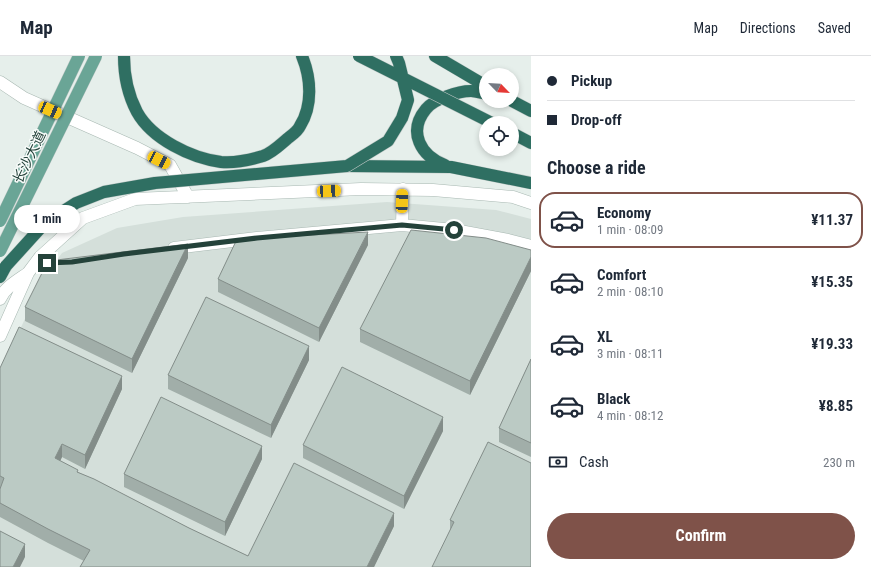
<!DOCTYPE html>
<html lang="en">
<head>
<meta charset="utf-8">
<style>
	body { margin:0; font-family:"Roboto Condensed","Noto Sans SC",sans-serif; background:#f2f2f3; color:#1f2937; height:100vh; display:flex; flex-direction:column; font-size:15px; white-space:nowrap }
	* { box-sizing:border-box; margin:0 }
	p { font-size:13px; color:#747a83 }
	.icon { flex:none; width:22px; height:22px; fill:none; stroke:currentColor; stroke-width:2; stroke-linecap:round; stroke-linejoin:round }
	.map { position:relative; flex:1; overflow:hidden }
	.details { display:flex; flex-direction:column; background:#fff; width:340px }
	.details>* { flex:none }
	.guide { display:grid; align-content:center; height:88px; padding:0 16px; background:#fff }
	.needle { width:26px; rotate:115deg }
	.tools { position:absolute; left:479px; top:12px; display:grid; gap:8px }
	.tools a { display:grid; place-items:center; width:40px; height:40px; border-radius:50%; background:#fff; box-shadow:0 2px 6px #0003; font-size:20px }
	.end { position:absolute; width:18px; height:18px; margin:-9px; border:5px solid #24423a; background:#fff; box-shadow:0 0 0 2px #fff }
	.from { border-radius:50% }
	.bubble { position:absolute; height:28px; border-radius:14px; background:#fff; box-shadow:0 2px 6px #0003; font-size:13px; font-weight:700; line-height:28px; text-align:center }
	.car { position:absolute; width:12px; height:24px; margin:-12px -6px; border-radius:5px; box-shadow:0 0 3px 1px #0007; background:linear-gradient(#f5c518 24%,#345 0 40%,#f5c518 0 76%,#345 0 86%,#f5c518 0) }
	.guide b { display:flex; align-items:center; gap:14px; height:38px; font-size:15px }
	.guide b+b { border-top:1px solid #e0e1e3 }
	.guide i { width:10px; height:10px; background:#1f2937 }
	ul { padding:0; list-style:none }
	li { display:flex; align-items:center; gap:12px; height:56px; margin:0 8px 6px; padding:0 8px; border:2px solid transparent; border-radius:16px }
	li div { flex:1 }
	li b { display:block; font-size:15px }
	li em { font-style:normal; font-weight:700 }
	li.current { border-color:#7f5249 }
	li>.icon { width:36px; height:36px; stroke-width:1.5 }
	h2 { padding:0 16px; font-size:18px; line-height:48px }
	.pay { display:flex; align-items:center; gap:10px; height:44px; padding:0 16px; font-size:15px }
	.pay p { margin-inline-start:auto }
	.button { display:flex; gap:8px; margin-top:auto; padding:8px 16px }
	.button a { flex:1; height:46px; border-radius:24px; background:#7f5249; color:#fff; font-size:16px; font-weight:700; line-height:46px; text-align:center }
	header { display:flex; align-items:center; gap:24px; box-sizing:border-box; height:56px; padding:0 20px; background:#fff; border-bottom:1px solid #e0e1e3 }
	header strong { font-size:19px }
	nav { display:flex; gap:22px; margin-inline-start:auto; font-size:14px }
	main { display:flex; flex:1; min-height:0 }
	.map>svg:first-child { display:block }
	.built { fill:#d4dfda }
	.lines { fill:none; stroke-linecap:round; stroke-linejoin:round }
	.minor-casing { stroke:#a8b8b2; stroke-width:13 }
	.highway-casing { stroke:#c2cac8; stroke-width:13 }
	.minor { stroke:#fff; stroke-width:12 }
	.highway { stroke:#2f6f62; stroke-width:12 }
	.major-bridge-casing { stroke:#c2cac8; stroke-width:13; stroke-linecap:butt }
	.highway-bridge-casing { stroke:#c2cac8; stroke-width:13; stroke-linecap:butt }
	.major-bridge { stroke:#6aa596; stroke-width:12 }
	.highway-bridge { stroke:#2f6f62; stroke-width:12 }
	.wall { fill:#a1aea9 }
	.shaded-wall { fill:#838d89 }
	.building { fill:#bbcac4; stroke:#838d89 }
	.route { stroke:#24423a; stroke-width:5 }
	.labels { text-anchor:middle; stroke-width:3; stroke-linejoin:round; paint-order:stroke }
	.street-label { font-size:14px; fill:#24423a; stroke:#f7fbf9 }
</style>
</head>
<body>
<header>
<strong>Map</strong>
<nav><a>Map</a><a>Directions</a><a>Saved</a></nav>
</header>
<main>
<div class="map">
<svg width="531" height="511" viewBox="0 0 531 511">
	<rect width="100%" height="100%" fill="#e6efeb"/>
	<path class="built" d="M387 146 496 154 531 163V511H0V316L45 220 62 197 117 172 183 161Z"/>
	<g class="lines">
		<g class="minor-casing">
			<path id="minor" d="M0 26 24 42 137 92 170 109 188 141
				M402 169 403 133
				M174 192 257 182 402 169 454 174 508 184 531 190
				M0 243C5 231 18 224 28 217
				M0 280 28 217 40 201 83 162 135 143 361 133 433 134 513 141 531 147"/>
		</g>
		<g class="highway-casing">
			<path id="highway" d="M124 0C124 19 128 39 137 56 152 83 191 102 221 106 233 107 250 104 263 100 272 97 280 89 287 83 292 79 298 75 300 70 313 49 311 22 302 0
				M435 0 486 30
				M512 45 531 55
				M512 77 531 87
				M445 109C421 100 407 76 426 53 434 43 458 35 471 35 476 35 481 37 486 38
				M347 110 451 111 531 127
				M0 221 6 210"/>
		</g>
		<use href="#minor" class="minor"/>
		<use href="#highway" class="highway"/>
		<g class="major-bridge-casing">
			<path id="major-bridge" d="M0 165 79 0
				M0 195 96 0"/>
		</g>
		<g class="highway-bridge-casing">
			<path id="highway-bridge" d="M359 0 492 67
				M6 210 45 167 76 147 104 136 155 127 347 110 388 85 402 62 408 44 399 7 396 0"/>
		</g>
		<use href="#major-bridge" class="major-bridge"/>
		<use href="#highway-bridge" class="highway-bridge"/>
	</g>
	<path class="wall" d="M368 189 319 286 218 236V223Z
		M531 194V215L470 339 360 286V273Z
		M188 202 132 317 25 265V251Z
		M531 303V401L499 386V372Z
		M309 304 271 382 168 333V319Z
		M0 312 122 333 85 413 62 401 60 405 78 416 189 472 248 500 394 470 374 511H80L84 505 48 487 0 461Z
		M443 375 404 453 303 402V389Z
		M262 403 225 480 124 431V418Z
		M531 407 450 475V464Z"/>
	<path class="shaded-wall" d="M368 176V189L319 286V272Z
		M188 188V202L132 317V303Z
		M531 201V215L470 339V325Z
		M309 290V304L271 382V369Z
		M122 320V333L85 413V399Z
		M443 361V375L404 453V440Z
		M62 388V401L55 416V402Z
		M262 390V403L225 480V466Z
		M394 457V470L374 511H367Z
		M25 488V501L20 511H13Z"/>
	<path class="building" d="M411 174 486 182 531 194V201L470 325 360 273Z
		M368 176 319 272 218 223 237 183Z
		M188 188 132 303 25 251 48 205Z
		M206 241 309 290 271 369 168 319Z
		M19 271 122 320 85 399 62 388 55 402 78 414 77 416 94 423 189 472 248 500 294 407 394 457 367 511H80L90 494 48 473 0 447V433L4 422 0 420V312Z
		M531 303V387L499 372Z
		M342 311 443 361 404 440 303 389Z
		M161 341 262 390 225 466 124 418Z
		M488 386 531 407V511H432L454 466 450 464Z
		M0 475 25 488 13 511H0Z"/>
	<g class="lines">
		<path class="route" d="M47 207 72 206 124 198 257 182 402 169 454 174"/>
	</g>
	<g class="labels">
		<g class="street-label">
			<text transform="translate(29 101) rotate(-64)" y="5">长沙大道</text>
		</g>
	</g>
</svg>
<div class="tools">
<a><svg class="needle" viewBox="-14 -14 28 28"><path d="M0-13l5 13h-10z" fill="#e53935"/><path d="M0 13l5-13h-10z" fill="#747a83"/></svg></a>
<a><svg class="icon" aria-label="locate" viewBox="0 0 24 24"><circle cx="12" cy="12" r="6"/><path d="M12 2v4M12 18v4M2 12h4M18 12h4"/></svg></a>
</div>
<i class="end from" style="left:454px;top:174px"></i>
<i class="end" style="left:47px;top:207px"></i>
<div class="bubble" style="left:14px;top:149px;width:66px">1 min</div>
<i class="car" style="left:50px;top:54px;rotate:114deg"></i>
<i class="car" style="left:159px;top:104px;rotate:117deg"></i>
<i class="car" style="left:329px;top:135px;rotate:87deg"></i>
<i class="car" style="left:402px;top:145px;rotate:2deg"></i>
</div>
<section class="details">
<div class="guide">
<b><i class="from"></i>Pickup</b>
<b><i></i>Drop-off</b>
</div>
<h2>Choose a ride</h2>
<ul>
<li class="current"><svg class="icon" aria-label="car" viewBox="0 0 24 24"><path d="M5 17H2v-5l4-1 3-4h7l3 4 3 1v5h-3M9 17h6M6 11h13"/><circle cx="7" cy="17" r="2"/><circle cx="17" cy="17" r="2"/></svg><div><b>Economy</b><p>1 min · 08:09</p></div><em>¥11.37</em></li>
<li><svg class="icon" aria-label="car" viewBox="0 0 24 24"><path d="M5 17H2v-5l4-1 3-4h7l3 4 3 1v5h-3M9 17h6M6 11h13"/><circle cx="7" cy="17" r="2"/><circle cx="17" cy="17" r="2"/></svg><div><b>Comfort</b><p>2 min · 08:10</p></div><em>¥15.35</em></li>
<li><svg class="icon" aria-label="car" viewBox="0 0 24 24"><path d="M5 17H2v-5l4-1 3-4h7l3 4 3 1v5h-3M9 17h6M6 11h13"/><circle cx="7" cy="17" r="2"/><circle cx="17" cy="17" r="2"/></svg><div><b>XL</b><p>3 min · 08:11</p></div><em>¥19.33</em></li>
<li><svg class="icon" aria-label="car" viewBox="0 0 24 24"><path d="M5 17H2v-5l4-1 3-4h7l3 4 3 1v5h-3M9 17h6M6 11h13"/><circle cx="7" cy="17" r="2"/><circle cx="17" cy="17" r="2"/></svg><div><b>Black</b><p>4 min · 08:12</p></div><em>¥8.85</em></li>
</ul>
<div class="pay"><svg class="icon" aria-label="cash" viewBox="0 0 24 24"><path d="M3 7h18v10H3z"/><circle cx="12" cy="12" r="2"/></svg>Cash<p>230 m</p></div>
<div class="button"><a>Confirm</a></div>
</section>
</main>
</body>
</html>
